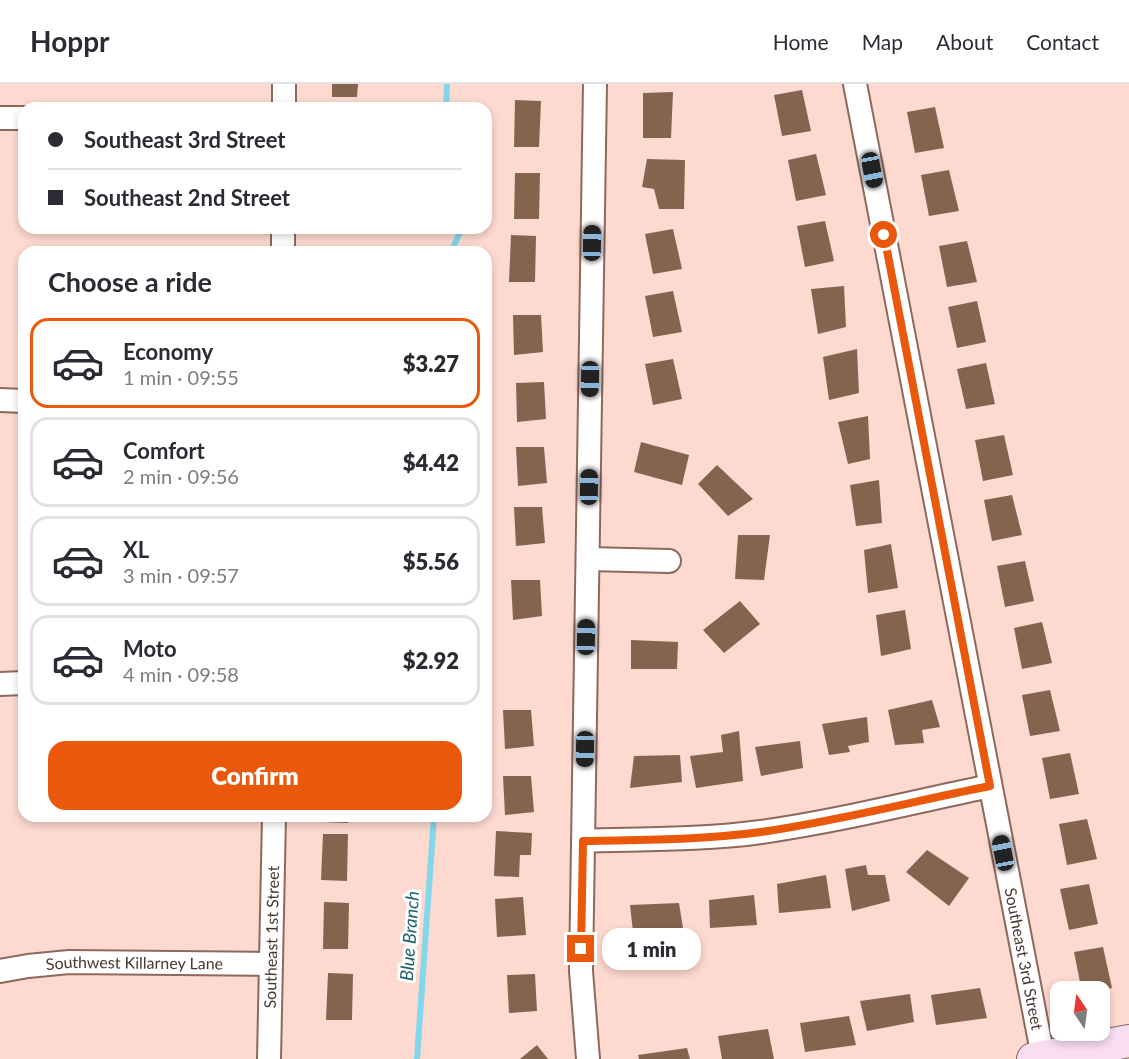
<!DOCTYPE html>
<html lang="en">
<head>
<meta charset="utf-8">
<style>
	body { margin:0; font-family:Lato,sans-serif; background:#f2f2f3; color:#2b2b33; height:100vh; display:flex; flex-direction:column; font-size:22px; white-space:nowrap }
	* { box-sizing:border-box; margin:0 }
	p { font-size:20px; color:#7c7c81 }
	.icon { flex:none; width:33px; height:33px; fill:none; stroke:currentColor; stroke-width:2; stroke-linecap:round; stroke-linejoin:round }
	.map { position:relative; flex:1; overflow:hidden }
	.sheet { position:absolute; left:18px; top:162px; width:474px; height:576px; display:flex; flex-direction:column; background:#fff; border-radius:18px; box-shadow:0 3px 9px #0003 }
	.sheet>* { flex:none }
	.hud { position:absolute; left:18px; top:18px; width:474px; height:132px; border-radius:18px; box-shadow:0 3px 9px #0003; display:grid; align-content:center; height:132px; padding:0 30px; background:#fff }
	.needle { width:39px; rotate:347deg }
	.buttons { position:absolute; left:1050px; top:897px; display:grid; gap:12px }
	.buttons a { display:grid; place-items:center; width:60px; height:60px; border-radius:12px; background:#fff; box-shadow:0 3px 9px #0003; font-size:30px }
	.end { position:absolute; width:27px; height:27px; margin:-14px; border:8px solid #ea580c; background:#fff; box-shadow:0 0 0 3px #fff }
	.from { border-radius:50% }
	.bubble { position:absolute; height:42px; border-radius:18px; background:#fff; box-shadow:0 3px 9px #0003; font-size:20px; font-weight:800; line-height:42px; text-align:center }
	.car { position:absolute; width:18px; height:36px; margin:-18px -9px; border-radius:8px; box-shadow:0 0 4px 2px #0007; background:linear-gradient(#222 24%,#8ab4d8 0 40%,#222 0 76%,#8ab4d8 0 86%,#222 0) }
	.hud b { display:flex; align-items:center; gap:21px; height:57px; font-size:22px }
	.hud b+b { border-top:2px solid #e1e1e2 }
	.hud i { width:15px; height:15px; background:#2b2b33 }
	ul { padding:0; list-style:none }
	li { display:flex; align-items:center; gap:18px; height:90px; margin:0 12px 9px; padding:0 18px; border:3px solid #e1e1e2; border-radius:18px }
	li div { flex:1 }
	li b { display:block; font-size:22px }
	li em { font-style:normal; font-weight:800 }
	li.active { border-color:#ea580c }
	li>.icon { width:54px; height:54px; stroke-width:1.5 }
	h2 { padding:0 30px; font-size:27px; line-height:72px }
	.action { display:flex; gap:12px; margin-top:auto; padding:12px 30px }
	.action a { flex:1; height:69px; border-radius:18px; background:#ea580c; color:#fff; font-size:24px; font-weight:800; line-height:69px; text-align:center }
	header { display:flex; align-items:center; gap:36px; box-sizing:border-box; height:84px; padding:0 30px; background:#fff; border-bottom:2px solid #e1e1e2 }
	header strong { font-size:28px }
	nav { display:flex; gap:33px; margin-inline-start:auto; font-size:21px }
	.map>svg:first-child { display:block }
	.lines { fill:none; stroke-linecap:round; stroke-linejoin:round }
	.stream { stroke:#83d7eb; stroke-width:6 }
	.building { fill:#84644e }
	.minor-casing { stroke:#8f685d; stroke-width:26 }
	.secondary-casing { stroke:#8f685d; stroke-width:34 }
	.minor { stroke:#fff; stroke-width:22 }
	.secondary { stroke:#f9ddf3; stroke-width:32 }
	.route { stroke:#ea580c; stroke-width:8 }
	.labels { text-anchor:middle; stroke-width:6; stroke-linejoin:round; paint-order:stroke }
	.street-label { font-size:16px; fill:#483632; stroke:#fff }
	.water-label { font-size:18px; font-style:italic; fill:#1c606e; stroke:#fff }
</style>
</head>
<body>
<header>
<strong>Hoppr</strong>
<nav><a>Home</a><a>Map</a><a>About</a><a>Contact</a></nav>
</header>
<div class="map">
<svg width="1129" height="975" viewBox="0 0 1129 975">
	<rect width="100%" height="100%" fill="#fdd9cf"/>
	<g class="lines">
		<path class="stream" d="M446 24 447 0
			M451 168 462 144
			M417 975 434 732"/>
	</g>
	<path class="building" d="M332 0H358L357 13H332Z
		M802 6 811 47 782 52 774 11Z
		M673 8 671 54H643V9Z
		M515 16 541 17 539 63H514Z
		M935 23 944 64 915 69 907 28Z
		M816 70 826 111 796 117 788 76Z
		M647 75 685 76 684 125H659L654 105 642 103Z
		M949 86 959 127 929 132 921 91Z
		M515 89H540L539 135H514Z
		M825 137 834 177 805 183 797 142Z
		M673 145 682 185 653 190 645 150Z
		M511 151 536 152 535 198H509Z
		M967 157 977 198 947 203 939 162Z
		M342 163H367V168H341Z
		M844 202 846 243 818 250 811 205Z
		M673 207 682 248 653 253 645 212Z
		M977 217 986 258 957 264 948 223Z
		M513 231H541L543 268 514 271Z
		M857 265 859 309 829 316 823 273Z
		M673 275 682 315 653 321 645 280Z
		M986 279 995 320 966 325 957 285Z
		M544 298 546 335 517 338 516 299Z
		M868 332 870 375 848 380 838 338Z
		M1004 351 1013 391 983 397 975 356Z
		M641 358 689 371 682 401 634 388Z
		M516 363H544L547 399 518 402Z
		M717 381 753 415 728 432 698 400Z
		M879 396 882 439 856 442 850 401Z
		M1012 411 1022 451 992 457 984 416Z
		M514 423H542L545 459 516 462Z
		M738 451H770L764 496 735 495Z
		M891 460 898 504 868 509 864 466Z
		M1025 477 1034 517 1005 523 997 482Z
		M511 496H540L542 532 513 536Z
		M740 517 760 540 724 569 703 546Z
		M905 526 911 565 881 572 876 531Z
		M1042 538 1052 579 1022 585 1014 544Z
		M631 556 678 558 677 585H631Z
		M1050 606 1060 647 1030 652 1022 611Z
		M932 616 940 643 922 646 924 659 895 661 888 626Z
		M503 626H531L534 662 505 665Z
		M867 633 869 658 848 662 850 668 829 671 822 640Z
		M739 647 743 697 696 704 690 672 723 668 721 651Z
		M800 657 803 684 761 692 755 663Z
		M1070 669 1079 710 1050 715 1042 674Z
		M680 671 682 698 630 704 634 672Z
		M503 692H531L534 728 505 731Z
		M323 732H348V739L323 738Z
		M1087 735 1097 775 1067 781 1059 740Z
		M496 747 532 749 531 771H520L519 793 494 792Z
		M323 750H348L347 797 321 796Z
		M927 766 969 794 949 822 906 788Z
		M866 781 868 791H885L890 817 852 827 845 785Z
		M826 791 831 824 779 829 777 800Z
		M1089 800 1098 840 1069 846 1060 805Z
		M754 811 757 841 710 844 709 816Z
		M523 813 526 851 497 853 495 815Z
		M324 818 349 819 348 865H323Z
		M679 819 683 844 633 848 630 821Z
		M1103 863 1112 904 1090 908H1082L1074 868Z
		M328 889 353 890 352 936H326Z
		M535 890 537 927 509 929 507 891Z
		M980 904 987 934 936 941 931 911Z
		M910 910 914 938 867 947 860 917Z
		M849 932 856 961 805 968 800 939Z
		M768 945 774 975H722L718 952Z
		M537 961 548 975H520Z
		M687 964 690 975H639L638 971Z"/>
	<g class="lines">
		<g class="minor-casing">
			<g id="minor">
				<path id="s1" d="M855 0 1043 973"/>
				<path d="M284 24V0"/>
				<path d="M0 34H24"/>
				<path d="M283 168V144"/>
				<path d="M0 316 24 317"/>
				<path d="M588 475 669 477"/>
				<path d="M0 600 24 599"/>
				<path d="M583 757C642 755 702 756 761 748 838 737 914 718 990 702"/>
				<path id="s2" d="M0 887 28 882 69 878 270 880"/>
				<path id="s3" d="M269 975C270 894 273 813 274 732"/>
				<path d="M588 975 581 887 595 0"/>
			</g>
		</g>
		<g class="secondary-casing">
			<path id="secondary" d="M1033 975 1129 957"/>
		</g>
		<use href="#minor" class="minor"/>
		<use href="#secondary" class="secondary"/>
	</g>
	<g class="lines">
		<path class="route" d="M581 865 583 757C642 756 702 756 761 748 838 737 914 717 990 702L884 151"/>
	</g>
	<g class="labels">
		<g class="street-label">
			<text dy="6" stroke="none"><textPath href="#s3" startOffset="122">Southeast 1st Street</textPath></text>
			<text dy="6" stroke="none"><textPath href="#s1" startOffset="891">Southeast 3rd Street</textPath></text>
			<text dy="6" stroke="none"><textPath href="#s2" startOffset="135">Southwest Killarney Lane</textPath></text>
		</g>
		<g class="water-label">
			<text transform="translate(410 852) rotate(-86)" y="6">Blue Branch</text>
		</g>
	</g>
</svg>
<div class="buttons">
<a><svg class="needle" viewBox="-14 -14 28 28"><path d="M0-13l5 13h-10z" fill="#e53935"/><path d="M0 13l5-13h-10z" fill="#7c7c81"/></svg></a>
</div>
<i class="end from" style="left:884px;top:151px"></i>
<i class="end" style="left:581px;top:865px"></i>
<div class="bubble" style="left:602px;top:844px;width:99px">1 min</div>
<i class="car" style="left:872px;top:86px;rotate:169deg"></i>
<i class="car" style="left:592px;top:159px;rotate:1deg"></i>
<i class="car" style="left:590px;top:295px;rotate:181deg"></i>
<i class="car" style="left:589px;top:403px;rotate:1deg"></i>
<i class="car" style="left:586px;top:553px;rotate:1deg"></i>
<i class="car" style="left:585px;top:665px;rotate:181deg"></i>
<i class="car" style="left:1003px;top:769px;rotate:349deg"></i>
<div class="hud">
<b><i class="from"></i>Southeast 3rd Street</b>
<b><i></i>Southeast 2nd Street</b>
</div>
<section class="sheet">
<h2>Choose a ride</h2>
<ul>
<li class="active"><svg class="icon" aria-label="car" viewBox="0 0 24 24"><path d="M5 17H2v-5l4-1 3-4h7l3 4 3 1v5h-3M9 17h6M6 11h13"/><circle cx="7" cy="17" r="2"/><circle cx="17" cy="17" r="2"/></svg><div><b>Economy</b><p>1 min · 09:55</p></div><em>$3.27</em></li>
<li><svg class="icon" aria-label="car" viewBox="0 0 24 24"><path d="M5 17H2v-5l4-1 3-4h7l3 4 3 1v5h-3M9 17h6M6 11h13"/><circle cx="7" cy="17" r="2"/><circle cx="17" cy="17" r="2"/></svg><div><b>Comfort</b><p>2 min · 09:56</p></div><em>$4.42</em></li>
<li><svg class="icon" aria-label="car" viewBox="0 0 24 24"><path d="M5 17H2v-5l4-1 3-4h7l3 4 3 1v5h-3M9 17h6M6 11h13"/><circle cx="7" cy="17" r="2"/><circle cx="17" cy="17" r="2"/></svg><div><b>XL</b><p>3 min · 09:57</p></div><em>$5.56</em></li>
<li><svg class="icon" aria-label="car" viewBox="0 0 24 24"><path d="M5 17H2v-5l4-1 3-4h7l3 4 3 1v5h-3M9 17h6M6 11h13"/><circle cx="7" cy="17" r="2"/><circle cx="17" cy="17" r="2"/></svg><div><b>Moto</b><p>4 min · 09:58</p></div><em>$2.92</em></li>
</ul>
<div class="action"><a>Confirm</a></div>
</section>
</div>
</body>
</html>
